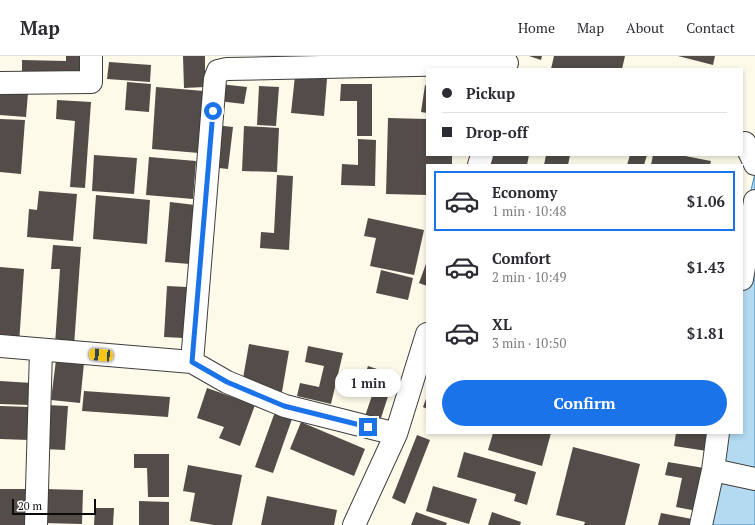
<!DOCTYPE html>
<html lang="en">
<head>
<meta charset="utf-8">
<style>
	body { margin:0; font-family:"PT Serif",serif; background:#f2f2f3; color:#2b2b33; height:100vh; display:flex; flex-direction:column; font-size:15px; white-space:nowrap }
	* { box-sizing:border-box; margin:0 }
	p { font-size:13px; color:#7c7c81 }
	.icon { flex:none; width:22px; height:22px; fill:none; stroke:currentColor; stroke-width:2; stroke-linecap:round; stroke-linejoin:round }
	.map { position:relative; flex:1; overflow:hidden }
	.panel { position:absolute; left:426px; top:108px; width:317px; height:270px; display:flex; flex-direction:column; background:#fff; border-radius:0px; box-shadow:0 2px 6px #0003 }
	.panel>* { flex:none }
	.hud { position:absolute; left:426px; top:12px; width:317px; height:88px; border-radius:0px; box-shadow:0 2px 6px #0003; display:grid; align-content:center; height:88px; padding:0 16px; background:#fff }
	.scale { position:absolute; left:12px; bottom:10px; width:84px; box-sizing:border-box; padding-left:4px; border:2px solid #0b0b0b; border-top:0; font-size:11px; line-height:14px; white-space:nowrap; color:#0b0b0b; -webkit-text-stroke:3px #fff; paint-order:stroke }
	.end { position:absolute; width:18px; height:18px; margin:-9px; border:5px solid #1a73e8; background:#fff; box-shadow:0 0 0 2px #fff }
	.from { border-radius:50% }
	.bubble { position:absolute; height:28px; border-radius:14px; background:#fff; box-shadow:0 2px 6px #0003; font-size:13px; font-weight:700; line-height:28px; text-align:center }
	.car { position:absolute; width:12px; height:24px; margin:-12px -6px; border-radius:5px; box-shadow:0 0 3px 1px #0007; background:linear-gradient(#f5c518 24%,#345 0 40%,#f5c518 0 76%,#345 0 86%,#f5c518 0) }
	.hud b { display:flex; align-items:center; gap:14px; height:38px; font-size:15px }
	.hud b+b { border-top:1px solid #e1e1e2 }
	.hud i { width:10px; height:10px; background:#2b2b33 }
	ul { padding:7px 0 0; list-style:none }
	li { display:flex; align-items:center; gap:12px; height:60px; margin:0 8px 6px; padding:0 8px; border:2px solid transparent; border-radius:0px }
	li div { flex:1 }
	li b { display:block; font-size:15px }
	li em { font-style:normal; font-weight:700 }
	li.on { border-color:#1a73e8 }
	li>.icon { width:36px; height:36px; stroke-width:1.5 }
	.action { display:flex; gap:8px; margin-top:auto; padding:8px 16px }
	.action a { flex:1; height:46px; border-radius:24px; background:#1a73e8; color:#fff; font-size:16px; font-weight:700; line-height:46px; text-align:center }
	header { display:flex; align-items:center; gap:24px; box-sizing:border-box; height:56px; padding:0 20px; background:#fff; border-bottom:1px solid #e1e1e2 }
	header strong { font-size:19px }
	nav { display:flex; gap:22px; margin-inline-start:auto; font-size:14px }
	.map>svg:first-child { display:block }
	.water { fill:#b3daf1; stroke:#408ec2 }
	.building { fill:#534c48 }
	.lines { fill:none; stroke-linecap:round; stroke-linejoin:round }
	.minor-casing { stroke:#3e3e3e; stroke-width:24 }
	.minor { stroke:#fff; stroke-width:22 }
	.route { stroke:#1a73e8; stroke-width:5 }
</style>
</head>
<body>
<header>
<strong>Map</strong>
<nav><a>Home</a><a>Map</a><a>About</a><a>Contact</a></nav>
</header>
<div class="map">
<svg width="755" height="469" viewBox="0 0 755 469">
	<rect width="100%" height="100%" fill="#fdfaea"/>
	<path class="water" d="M755 117V469H702L719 377H742C742 291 734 200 755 117Z"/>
	<path class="building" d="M66 0H81L80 19 22 18V4L66 5Z
		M183 0H205V31L184 32Z
		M529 0H542L541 4Z
		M554 0H625L622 13H551Z
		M678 0H715L713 9Z
		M109 6 151 9 150 26 107 23Z
		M295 20 327 23 324 60 291 57Z
		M127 26 151 28 149 56 125 54Z
		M220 28 247 31 244 48 218 45Z
		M341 28H372V80H357V45H340Z
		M425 29 427 30V57L421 56Z
		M259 30 279 31 276 70 257 69Z
		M156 31 204 35 199 97 152 93Z
		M0 35 28 37 26 61 0 59Z
		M57 44 91 46 85 132 70 131 75 65 56 63Z
		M388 62 427 63V99H452V109H427V139L386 138Z
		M0 63 25 64 21 118 0 116Z
		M215 69 233 71 228 113 210 111Z
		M244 70 279 72 277 116 242 115Z
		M358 83 376 84 375 130 341 129 342 108 358 109Z
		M94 99 137 102 134 138 92 135Z
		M492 99H529L527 109H490Z
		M546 99H570L568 109H544Z
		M630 99H647L644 109H627Z
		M653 99H680L711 105 710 109H651Z
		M149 101 196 105 193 143 146 139Z
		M277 119 293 120 289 194 260 192 261 176 274 177Z
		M39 135 77 138 73 185 27 181 29 153 37 154Z
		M96 139 150 144 147 188 93 183Z
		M170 146 195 149 190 208 165 206Z
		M368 162 424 174 414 219 370 210 376 182 364 180Z
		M53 189 81 191 74 290 55 289 60 213H51Z
		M427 205V230L419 227Z
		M0 211 24 213 19 288 0 287Z
		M381 214 413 222 408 244 376 237Z
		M167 230 187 231 184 282 164 281Z
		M249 288 289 295 282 336 242 328Z
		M308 290 343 297 331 348 297 340 300 327 319 331 324 310 305 306Z
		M56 304 84 307 80 347 51 344Z
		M368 310 395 319 379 368 364 363 376 328 363 324Z
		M0 325 32 327 30 349 0 348Z
		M207 332 255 349 240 390 219 382 224 371 197 362Z
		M84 335 170 341 168 361 82 355Z
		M427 340V353L423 351Z
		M46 349 68 350 65 394 43 393Z
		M0 350 30 351 29 384 0 383Z
		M275 356 292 363 273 417 255 411Z
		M301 366 365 393 354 420 290 393Z
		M493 377H551L542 410 488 394Z
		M676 377H709L707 395 674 390Z
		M417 379 430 384 405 448 392 442Z
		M573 391 640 408 625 469H584L585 466 556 459Z
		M464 396 536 416 527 449 514 445 516 438 457 421Z
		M134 398H169V441H148L147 412H134Z
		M668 406 704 412 697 455 676 451 682 422 665 419Z
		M188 409 242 419 232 469H214L190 465 195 437 183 435Z
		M433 430 477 443 469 468 426 455Z
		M0 433H28L27 469H0Z
		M44 433 83 434 82 468 43 467Z
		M267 440 337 454 334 469H261Z
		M139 445 169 446V469H139Z
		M95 452H114L113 469H94Z
		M416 456 447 467 446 469H411Z
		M492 456 521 466 520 469H488Z
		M661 457 697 464 696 469H658Z"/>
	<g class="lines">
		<g class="minor-casing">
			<path id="minor" d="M0 27 91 26V0
				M745 87 755 108
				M479 109 482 99
				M742 223 755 145
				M0 290 192 306 227 326 285 350 396 378
				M192 306 215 23 218 15 227 13 507 7
				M713 414 755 423
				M36 469 41 294
				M354 469 396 378 427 278
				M701 469 713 414 718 377"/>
		</g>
		<use href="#minor" class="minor"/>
	</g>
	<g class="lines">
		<path class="route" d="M213 55 192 306 227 326 284 350 368 371"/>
	</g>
</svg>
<div class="scale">20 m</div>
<i class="end from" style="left:213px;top:55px"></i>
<i class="end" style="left:368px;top:371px"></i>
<div class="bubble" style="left:335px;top:313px;width:66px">1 min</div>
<i class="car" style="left:101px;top:299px;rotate:275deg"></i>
<div class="hud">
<b><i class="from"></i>Pickup</b>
<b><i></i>Drop-off</b>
</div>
<section class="panel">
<ul>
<li class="on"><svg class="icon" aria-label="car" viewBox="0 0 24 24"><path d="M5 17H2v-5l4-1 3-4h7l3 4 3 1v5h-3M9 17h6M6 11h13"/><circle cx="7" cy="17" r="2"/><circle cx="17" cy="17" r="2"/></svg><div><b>Economy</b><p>1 min · 10:48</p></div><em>$1.06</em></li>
<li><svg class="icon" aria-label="car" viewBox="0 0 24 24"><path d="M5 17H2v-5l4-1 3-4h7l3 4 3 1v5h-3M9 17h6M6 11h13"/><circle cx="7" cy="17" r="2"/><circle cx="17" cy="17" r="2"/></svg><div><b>Comfort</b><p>2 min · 10:49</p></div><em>$1.43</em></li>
<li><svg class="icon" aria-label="car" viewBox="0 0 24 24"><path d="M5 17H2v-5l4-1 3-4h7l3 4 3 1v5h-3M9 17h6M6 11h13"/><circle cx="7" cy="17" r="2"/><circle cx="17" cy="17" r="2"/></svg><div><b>XL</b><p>3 min · 10:50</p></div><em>$1.81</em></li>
</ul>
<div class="action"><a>Confirm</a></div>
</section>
</div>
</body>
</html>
